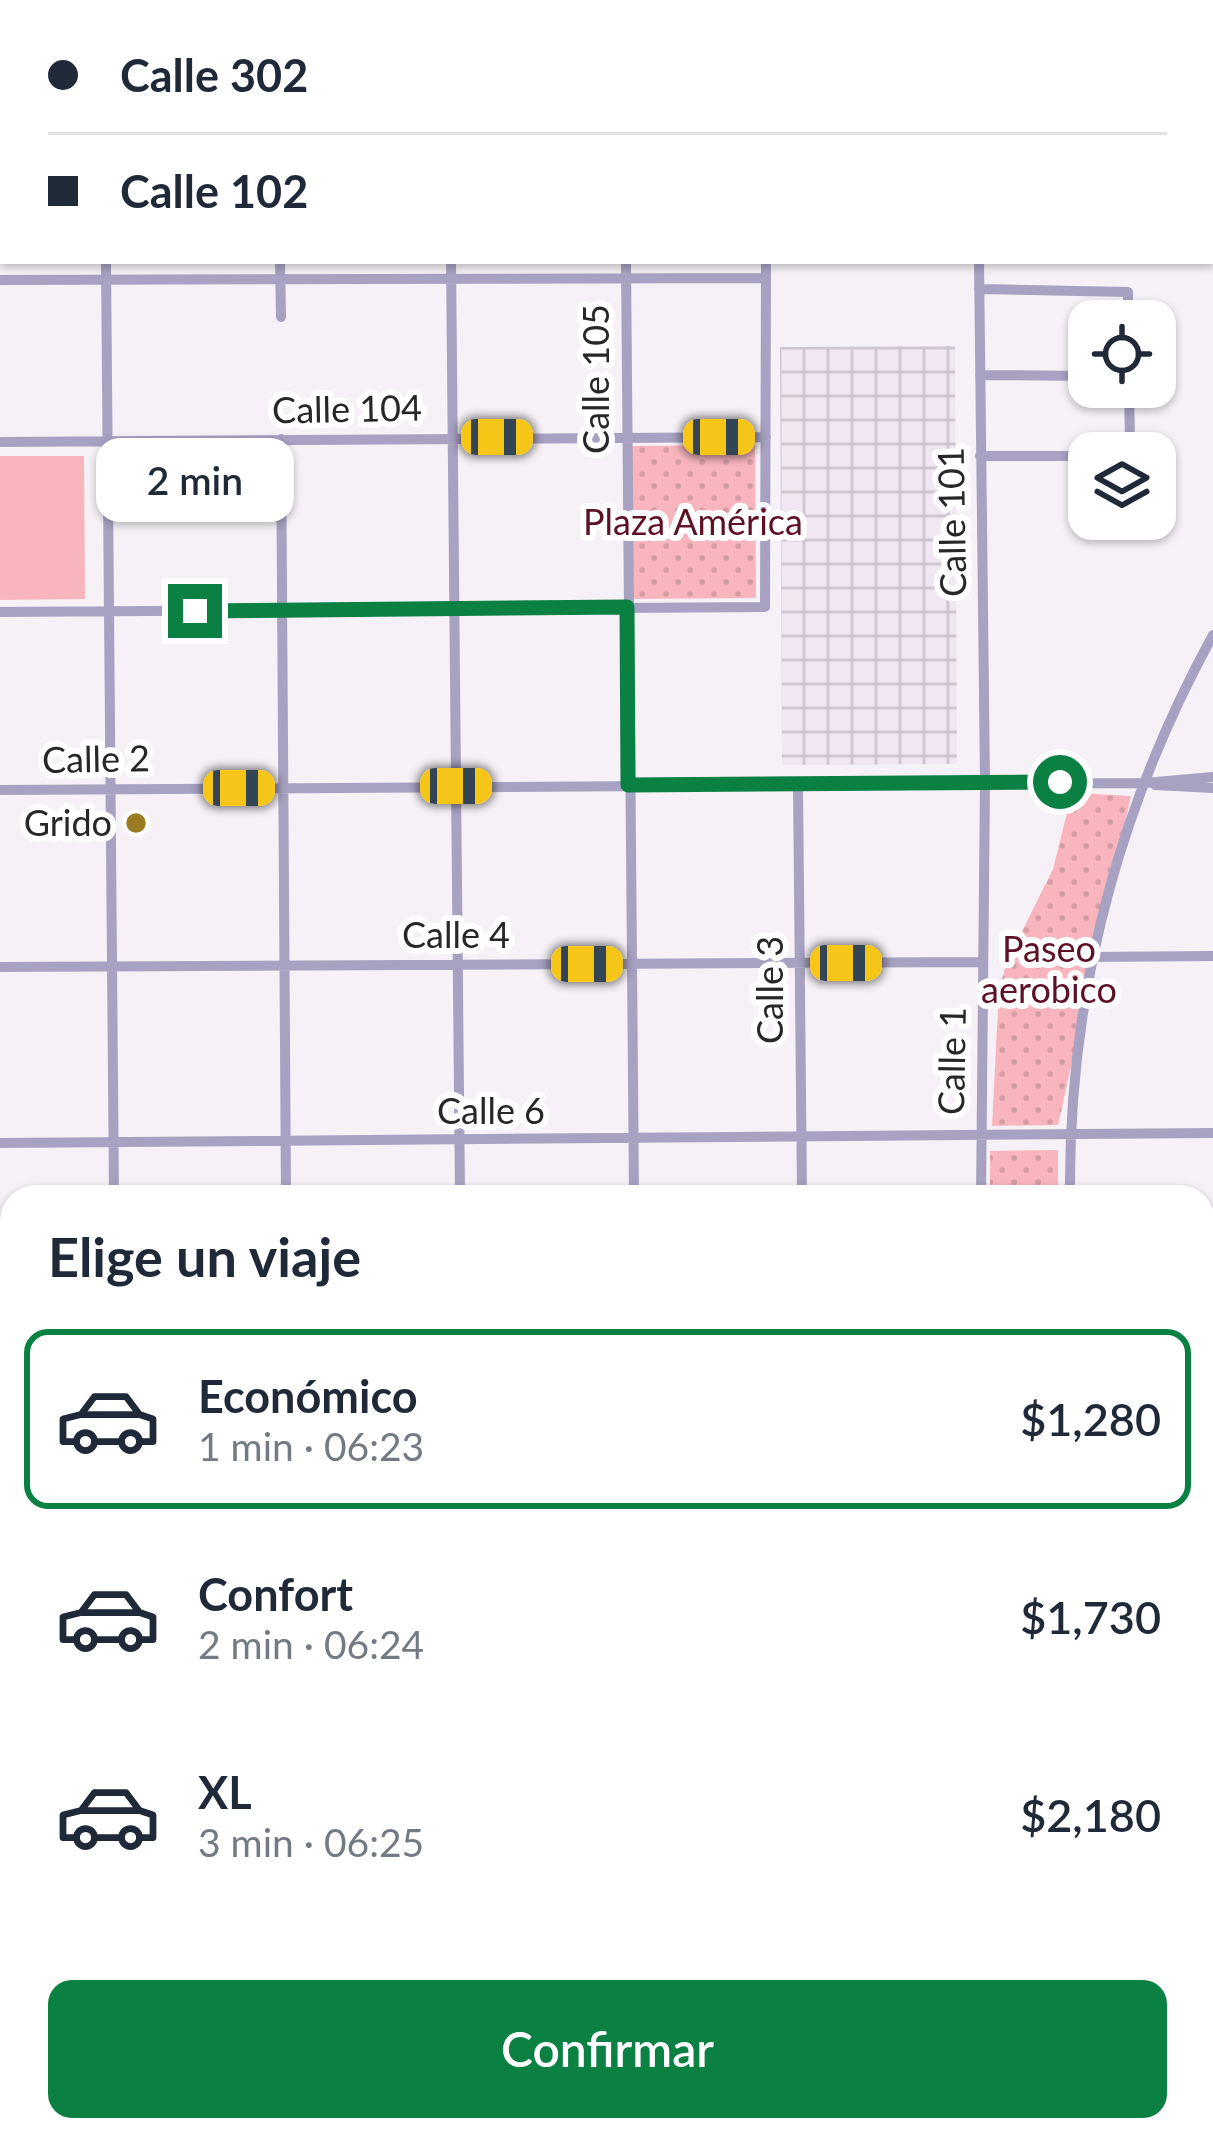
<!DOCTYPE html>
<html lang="es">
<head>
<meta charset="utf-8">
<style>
	body { margin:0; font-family:Lato,sans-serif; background:#f6f6f7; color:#1f2937; height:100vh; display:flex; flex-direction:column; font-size:45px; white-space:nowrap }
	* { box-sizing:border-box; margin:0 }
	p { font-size:39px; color:#747a83 }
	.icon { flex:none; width:66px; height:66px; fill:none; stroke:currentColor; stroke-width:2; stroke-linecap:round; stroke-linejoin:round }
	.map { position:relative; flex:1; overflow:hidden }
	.panel { position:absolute; left:0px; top:1185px; width:1215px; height:957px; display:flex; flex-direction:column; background:#fff; border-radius:36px 36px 0 0; box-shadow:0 3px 9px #0004 }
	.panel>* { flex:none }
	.guide { position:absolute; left:0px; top:0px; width:1215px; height:264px; box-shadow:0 3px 9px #0004; display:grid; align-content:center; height:264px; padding:0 48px; background:#fff }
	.controls { position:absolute; left:1068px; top:300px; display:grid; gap:24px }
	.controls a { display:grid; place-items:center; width:108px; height:108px; border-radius:24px; background:#fff; box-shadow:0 3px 9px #0004; font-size:60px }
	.end { position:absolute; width:54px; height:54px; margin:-27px; border:15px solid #0b8043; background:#fff; box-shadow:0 0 0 6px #fff }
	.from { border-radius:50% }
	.bubble { position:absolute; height:84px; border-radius:24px; background:#fff; box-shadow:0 3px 9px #0004; font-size:39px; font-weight:600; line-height:84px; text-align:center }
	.car { position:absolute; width:36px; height:72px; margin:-36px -18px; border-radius:15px; box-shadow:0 0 9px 3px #0007; background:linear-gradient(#f5c518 24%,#345 0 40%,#f5c518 0 76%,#345 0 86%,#f5c518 0) }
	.guide b { display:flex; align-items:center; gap:42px; height:114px; font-size:45px }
	.guide b+b { border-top:3px solid #e0e1e3 }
	.guide i { width:30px; height:30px; background:#1f2937 }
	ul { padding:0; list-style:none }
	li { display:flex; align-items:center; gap:36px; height:180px; margin:0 24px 18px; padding:0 24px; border:6px solid transparent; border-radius:24px }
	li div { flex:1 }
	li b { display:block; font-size:45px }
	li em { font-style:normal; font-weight:600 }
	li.active { border-color:#0b8043 }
	li>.icon { width:108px; height:108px; stroke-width:1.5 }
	h2 { padding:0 48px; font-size:54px; line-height:144px }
	.action { display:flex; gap:24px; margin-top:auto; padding:24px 48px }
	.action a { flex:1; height:138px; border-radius:24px; background:#0b8043; color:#fff; font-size:48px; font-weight:600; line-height:138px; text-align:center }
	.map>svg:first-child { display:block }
	.built { fill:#f0e7f3 }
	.industrial { fill:url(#industrial-grid) }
	.grass { fill:url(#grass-dots) }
	.garden { fill:#f9b5be }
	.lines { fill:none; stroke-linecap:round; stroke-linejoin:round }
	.stream { stroke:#9ca3b9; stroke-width:3 }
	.minor { stroke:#a7a1c2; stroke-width:10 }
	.route { stroke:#0b8043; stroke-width:15 }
	.poi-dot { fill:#9c7b25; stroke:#fff; stroke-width:4.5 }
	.labels { text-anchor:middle; stroke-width:12; stroke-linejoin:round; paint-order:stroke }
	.street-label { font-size:36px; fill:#272628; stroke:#fff }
	.park-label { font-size:36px; fill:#5e1025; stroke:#fff }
	.poi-label { font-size:36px; fill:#272628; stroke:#fff; text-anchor:end }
</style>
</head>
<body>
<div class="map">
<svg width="1213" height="2140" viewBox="0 0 1213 2140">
	<defs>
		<pattern id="industrial-grid" width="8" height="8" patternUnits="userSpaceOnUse" patternTransform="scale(3)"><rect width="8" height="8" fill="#f0e7f3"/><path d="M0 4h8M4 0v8" fill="none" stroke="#cec6d0"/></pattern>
		<pattern id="grass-dots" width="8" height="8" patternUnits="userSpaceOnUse" patternTransform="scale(3)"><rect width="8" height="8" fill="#f9b5be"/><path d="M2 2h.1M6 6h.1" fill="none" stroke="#d59ca3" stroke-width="1.8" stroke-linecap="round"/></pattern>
	</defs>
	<rect width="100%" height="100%" fill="#f5f1f6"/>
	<path class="built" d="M0 1335H12V1474H0Z
		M0 1857H12V2004H0Z"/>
	<path class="industrial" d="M955 346 957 764 782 765 780 347Z"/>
	<path class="grass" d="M122 0H435L451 3H122Z
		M755 445 756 598 630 599 629 446Z
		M1078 793 1131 796 1058 1125 992 1126 999 989 1007 962 1053 869 1071 797Z
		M1058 1150V1197H990V1151Z
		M0 1503H12V1831H0Z
		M994 2130H1058V2140H994Z"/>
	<path class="garden" d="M84 456 85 599 0 600V456Z"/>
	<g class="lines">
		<path class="stream" d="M554 0 576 3
			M875 3H876
			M929 3 975 2
			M998 3 1014 0"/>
		<path class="minor" d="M100 0 101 3
			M978 0V3
			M0 106H3
			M106 261 114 1197
			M280 261 281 317
			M451 261 460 1197
			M626 261 634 1197
			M979 261 985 782 981 1197
			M0 280 766 278
			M979 289 1128 292V321
			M980 375 1089 376
			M281 439 286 1197
			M0 442 766 437
			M1124 453 1130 443 1129 387
			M980 456H1089
			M0 612 765 607 766 261
			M798 783 802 1197
			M1155 785 1213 788
			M0 790 1145 783 1213 777
			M1089 957 1213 956
			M0 967 983 962
			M0 1143 1213 1133
			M1070 1197C1068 999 1117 810 1213 635
			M1203 1302H1213
			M0 1313 12 1312
			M1203 1474H1213
			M0 1491H12
			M1203 1656 1213 1655
			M0 1843H12
			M1203 1867H1213
			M1203 2007 1213 2006
			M0 2015H12
			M120 2130V2140
			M295 2130V2140
			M468 2130V2140
			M644 2130V2140
			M815 2130V2140
			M983 2140V2130
			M1068 2140V2130"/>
	</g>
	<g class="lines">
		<path class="route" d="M195 611 627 607 628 785 1060 782"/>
	</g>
	<circle class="poi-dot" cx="136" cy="823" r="12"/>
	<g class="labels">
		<g class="street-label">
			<text transform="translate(596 379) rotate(-90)" y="13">Calle 105</text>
			<text transform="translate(347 409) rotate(-1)" y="13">Calle 104</text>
			<text transform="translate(952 522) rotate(-91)" y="13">Calle 101</text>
			<text transform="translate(96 759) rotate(-1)" y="13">Calle 2</text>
			<text x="456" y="948">Calle 4</text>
			<text transform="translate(770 990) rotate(-90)" y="13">Calle 3</text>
			<text transform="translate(952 1061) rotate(-89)" y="13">Calle 1</text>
			<text x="491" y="1124">Calle 6</text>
		</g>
		<g class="park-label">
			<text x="693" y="535">Plaza América</text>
			<text x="1049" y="962">Paseo<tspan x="1049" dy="41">aerobico</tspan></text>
		</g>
		<g class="poi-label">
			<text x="112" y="836">Grido</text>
		</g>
	</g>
</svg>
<div class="controls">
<a><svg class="icon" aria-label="locate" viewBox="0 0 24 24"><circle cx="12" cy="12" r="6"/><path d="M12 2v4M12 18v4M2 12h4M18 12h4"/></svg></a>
<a><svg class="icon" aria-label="layers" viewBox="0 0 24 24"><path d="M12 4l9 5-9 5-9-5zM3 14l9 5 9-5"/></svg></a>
</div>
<i class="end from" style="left:1060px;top:782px"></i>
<i class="end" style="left:195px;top:611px"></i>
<div class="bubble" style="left:96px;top:438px;width:198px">2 min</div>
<i class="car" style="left:497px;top:437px;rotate:90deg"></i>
<i class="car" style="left:719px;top:437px;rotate:90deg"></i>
<i class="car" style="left:456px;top:786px;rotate:90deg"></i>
<i class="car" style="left:239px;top:788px;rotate:90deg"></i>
<i class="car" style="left:846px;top:963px;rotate:90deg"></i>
<i class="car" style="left:587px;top:964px;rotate:90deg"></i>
<div class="guide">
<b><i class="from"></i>Calle 302</b>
<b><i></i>Calle 102</b>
</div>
<section class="panel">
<h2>Elige un viaje</h2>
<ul>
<li class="active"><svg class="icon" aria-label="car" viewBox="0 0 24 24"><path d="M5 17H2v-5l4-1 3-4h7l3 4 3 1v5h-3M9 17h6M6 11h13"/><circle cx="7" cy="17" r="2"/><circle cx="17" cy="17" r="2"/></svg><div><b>Económico</b><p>1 min · 06:23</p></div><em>$1,280</em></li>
<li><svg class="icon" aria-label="car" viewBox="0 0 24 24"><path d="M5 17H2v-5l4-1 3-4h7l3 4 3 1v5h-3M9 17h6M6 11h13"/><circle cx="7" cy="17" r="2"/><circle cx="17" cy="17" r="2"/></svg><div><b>Confort</b><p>2 min · 06:24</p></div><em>$1,730</em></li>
<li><svg class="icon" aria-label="car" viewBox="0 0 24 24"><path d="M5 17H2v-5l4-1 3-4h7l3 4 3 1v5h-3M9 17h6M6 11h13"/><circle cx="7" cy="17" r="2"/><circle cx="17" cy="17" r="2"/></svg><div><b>XL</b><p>3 min · 06:25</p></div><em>$2,180</em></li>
</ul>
<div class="action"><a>Confirmar</a></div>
</section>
</div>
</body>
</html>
